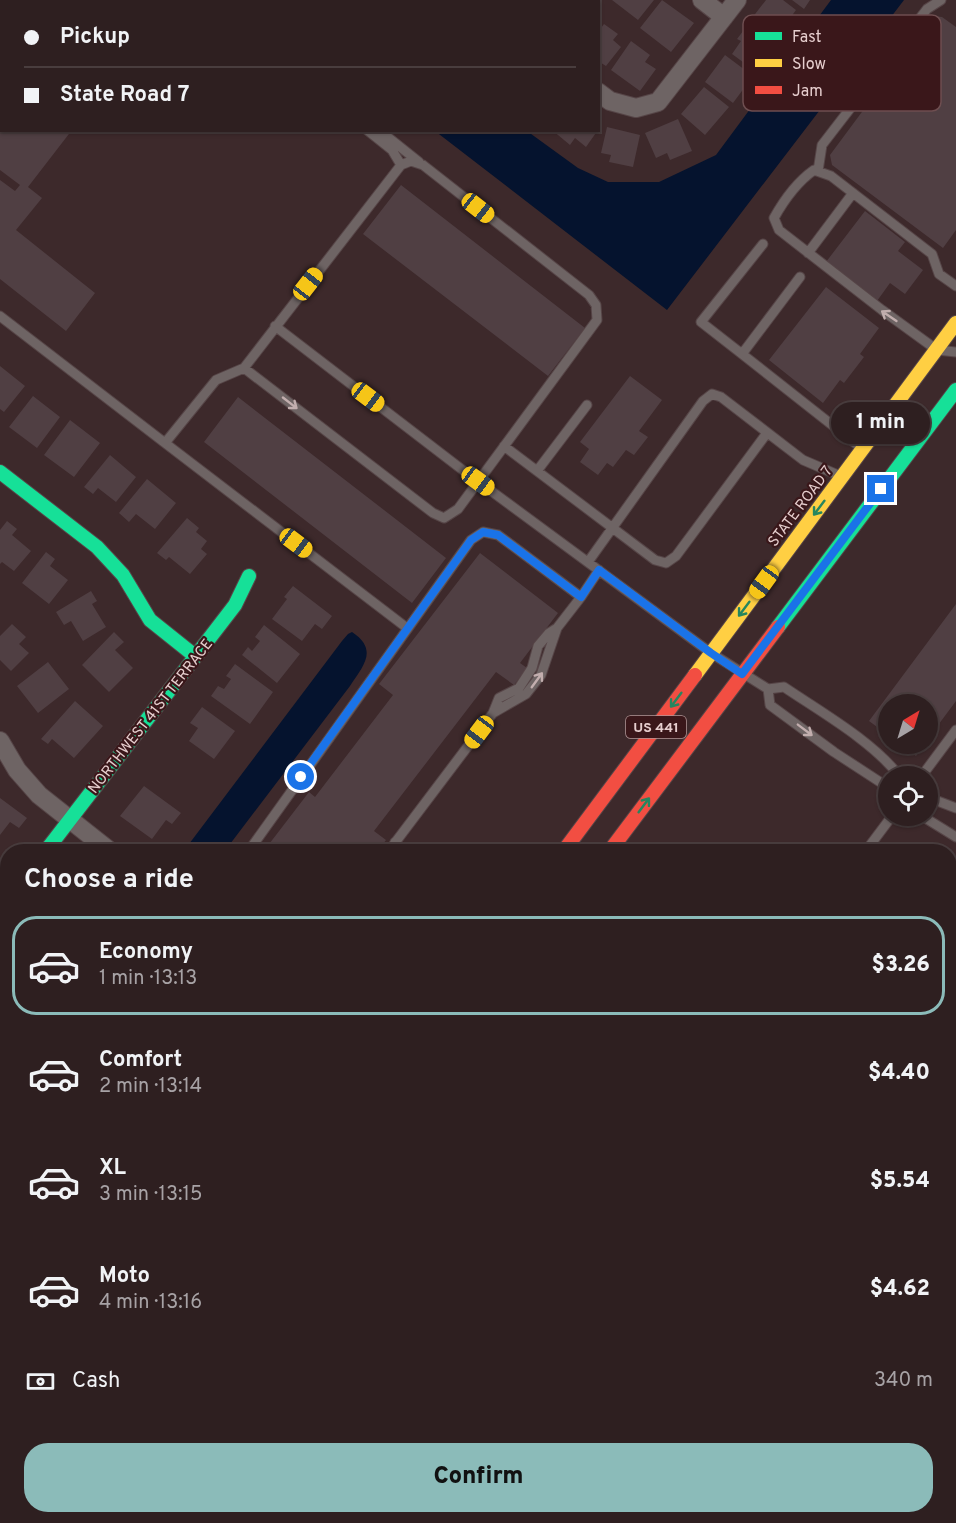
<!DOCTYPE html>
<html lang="en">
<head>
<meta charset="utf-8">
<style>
	body { margin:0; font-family:Overpass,sans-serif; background:#362729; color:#f1f3f6; height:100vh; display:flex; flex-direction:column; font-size:22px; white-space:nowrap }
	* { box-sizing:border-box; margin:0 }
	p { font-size:20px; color:#a7a2a5 }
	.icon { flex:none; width:33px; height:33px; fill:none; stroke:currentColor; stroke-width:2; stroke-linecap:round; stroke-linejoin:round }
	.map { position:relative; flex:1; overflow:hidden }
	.drawer { position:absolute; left:0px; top:844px; width:957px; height:680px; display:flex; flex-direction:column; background:#2e1f20; border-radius:24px 24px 0 0; box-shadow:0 2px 4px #0004,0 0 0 2px #493d3e }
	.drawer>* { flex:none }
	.hud { position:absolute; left:0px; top:0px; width:600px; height:132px; box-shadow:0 2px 4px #0004,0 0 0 2px #493d3e; display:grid; align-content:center; height:132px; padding:0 24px; background:#2e1f20 }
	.needle { width:39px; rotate:38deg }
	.buttons { position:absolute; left:878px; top:694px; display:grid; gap:12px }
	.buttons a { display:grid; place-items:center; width:60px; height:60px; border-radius:50%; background:#2e1f20; box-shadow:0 2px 4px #0004,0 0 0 2px #493d3e; font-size:30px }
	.end { position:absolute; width:27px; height:27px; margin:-14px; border:8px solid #1a73e8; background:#fff; box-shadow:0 0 0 3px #fff }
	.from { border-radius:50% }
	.bubble { position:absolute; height:42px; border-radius:21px; background:#2e1f20; box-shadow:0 2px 4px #0004,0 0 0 2px #493d3e; font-size:20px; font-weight:800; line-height:42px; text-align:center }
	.car { position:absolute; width:18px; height:36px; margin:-18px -9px; border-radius:8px; box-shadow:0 0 4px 2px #0007; background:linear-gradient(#f5c518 24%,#345 0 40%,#f5c518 0 76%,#345 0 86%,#f5c518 0) }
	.hud b { display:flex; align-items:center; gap:21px; height:57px; font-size:22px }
	.hud b+b { border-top:2px solid #493d3e }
	.hud i { width:15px; height:15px; background:#f1f3f6 }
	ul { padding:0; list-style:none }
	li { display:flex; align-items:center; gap:18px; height:99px; margin:0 12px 9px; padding:0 12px; border:3px solid transparent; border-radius:24px }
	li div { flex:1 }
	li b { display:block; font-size:22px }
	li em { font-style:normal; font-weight:800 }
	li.active { border-color:#8bbbb9 }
	li>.icon { width:54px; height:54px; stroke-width:1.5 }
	h2 { padding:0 24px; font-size:27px; line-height:72px }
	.pay { display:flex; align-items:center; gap:15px; height:66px; padding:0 24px; font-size:22px }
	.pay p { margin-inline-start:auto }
	.primary-button { display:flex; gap:12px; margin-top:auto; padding:12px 24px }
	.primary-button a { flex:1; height:69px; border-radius:24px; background:#8bbbb9; color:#111; font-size:24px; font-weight:800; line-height:69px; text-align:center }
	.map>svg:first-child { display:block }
	.green { fill:#5a435f }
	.water { fill:#05132e }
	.building { fill:#503f43 }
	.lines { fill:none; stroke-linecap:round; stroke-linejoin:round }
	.lane-casing { stroke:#564547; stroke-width:11 }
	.street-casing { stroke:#564547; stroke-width:20 }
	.fast-casing { stroke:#564547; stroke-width:16 }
	.slow-casing { stroke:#564547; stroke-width:16 }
	.jam-casing { stroke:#564547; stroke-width:16 }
	.lane { stroke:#6e6464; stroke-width:9 }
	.street { stroke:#6e6464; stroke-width:18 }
	.fast { stroke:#16e098; stroke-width:14 }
	.slow { stroke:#ffcf43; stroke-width:14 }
	.jam { stroke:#f24e42; stroke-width:14 }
	.oneway { stroke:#c2aeae }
	.oneway2 { stroke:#26865f }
	.route { stroke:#1a73e8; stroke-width:8 }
	.labels { text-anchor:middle; stroke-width:4.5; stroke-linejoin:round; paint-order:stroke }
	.shield { fill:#3a171a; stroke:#b29798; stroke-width:1.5 }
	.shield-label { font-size:14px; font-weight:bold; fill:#e6cece }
	.street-label { font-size:15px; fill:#e6cece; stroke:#3a171a }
	.key { fill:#3a171a; stroke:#6e4e50; stroke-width:1.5 }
	.key-label { font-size:16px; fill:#e6cece }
</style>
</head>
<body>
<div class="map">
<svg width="956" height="1523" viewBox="0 0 956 1523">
	<rect width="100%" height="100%" fill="#3d292b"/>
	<path class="green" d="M956 1355V1398L950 1393V1364Z"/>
	<path class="water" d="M266 0H359L361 1 268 2Z
		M831 0H904L667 310 435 131H527L578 168 608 182H659L716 155Z
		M352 632C379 650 363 666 350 686L224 852H183L342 641 348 634Z
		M7 1081V1142L0 1152V1091Z"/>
	<path class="building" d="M612 0H654L638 20Z
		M662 0 694 23 671 52 640 28Z
		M766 0H783L796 10 777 36 752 18Z
		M792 0H810L804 9Z
		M933 16 942 17 956 27V230L943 248 832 165 830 155Z
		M750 22 779 44 766 62 759 58 751 68 732 54 741 41 737 39Z
		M604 24 618 34 613 40 621 47 606 66 598 61V32Z
		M631 41 650 55 645 62 656 69 640 91 611 70Z
		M725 55 753 76 733 103 705 82Z
		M704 87 729 107 705 135 681 114Z
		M678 119 692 151 670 160 667 153 656 158 645 133Z
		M607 127 640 135 633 167 609 162 611 155 601 153Z
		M2 130H72L28 187 42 198 16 230 95 293 66 331 0 279V180L15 191 20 185 0 170V133Z
		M552 130H598L586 147 575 138 570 145Z
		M401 185 585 328 548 376 363 234Z
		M865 211 905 242 898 251 923 270 905 294 890 283 877 301 826 262Z
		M826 287 879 328 860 354 864 357 844 383 840 380 823 403 769 360Z
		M0 366 25 386 4 412 0 409Z
		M630 376 662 400 639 431 648 437 634 455 626 450 613 467 607 463 598 475 580 462 589 449 580 442Z
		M33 396 60 417 37 448 9 427Z
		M238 397 446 558 412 603 204 442Z
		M70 420 100 443 74 477 44 455Z
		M110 455 136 477 116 502 98 488 93 494 84 487Z
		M147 479 176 503 155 529 136 514 129 522 119 513Z
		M187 518 199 528 196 532 207 541 201 549 207 554 190 574 169 557 166 560 157 553Z
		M7 521 17 529 12 535 31 551 14 571 2 562 0 564V530Z
		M46 552 55 559 50 566 68 580 49 604 22 583Z
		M480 553 558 613 520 663 527 668 514 685 496 672 374 831 386 840 377 852H263L309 792 315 797 393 695 379 684Z
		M293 586 332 616 322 629 315 624 302 641 272 619 287 599 284 597Z
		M91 591 97 601 92 604 106 627 83 641 71 621 64 625 56 612Z
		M956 604V701L927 740V705H888V735L869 721Z
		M12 624 26 637 19 644 29 653 11 671 0 660V636Z
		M264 625 300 654 277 683 242 655 248 647 252 651 260 641 255 637Z
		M114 632 124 642 115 650 133 668 109 692 82 665Z
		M48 662 69 689 38 713 17 686Z
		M235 664 273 692 250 724 211 696 218 686 224 689 231 679 226 676Z
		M75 701 103 726 74 758 52 739 48 744 41 739Z
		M202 707 235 731 214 759 189 741 198 728 190 723Z
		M900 744H924L916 756Z
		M144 786 181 813 172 824 166 820 152 839 120 816Z
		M0 798 27 818 19 828 10 822 0 835Z
		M0 994 8 999V1040L4 1044 0 1041Z
		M950 1155 956 1160V1229L950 1224Z
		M8 1230V1327L0 1337V1240Z
		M326 1516H367L375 1523H321Z
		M528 1516H567L575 1523H536Z
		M695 1516H735L740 1521 738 1523H690Z
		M810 1516H863L858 1523H818Z
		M876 1516H880L888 1523H871Z"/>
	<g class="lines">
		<g class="lane-casing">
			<path id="lane" d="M66 0 76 2
				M160 0 162 2
				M216 0 218 2
				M18 2 24 0
				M0 25 2 23
				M367 130 392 150 401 165
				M379 130 419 162
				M818 171 822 145 927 9 941 0
				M808 253 853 193
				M800 277 742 354 860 447
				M956 286 939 274 932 254 831 176 814 170C797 182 784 200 774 218L779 230 882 310 937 350 956 352
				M0 316 165 443
				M275 326 460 468 711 653 768 689 784 687C821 712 874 742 900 777
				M742 354 701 322 763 244
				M244 368 433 513 444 518 458 509 597 320 596 305 589 295 423 165 411 161 401 165 244 368 216 380 165 443 407 628
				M504 446 655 560 666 563 676 556 767 433
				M537 471 587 405
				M588 562 703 401 712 394 721 397 803 460 838 475
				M581 597 599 570
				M768 689 770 705 834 752 880 782 888 784
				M493 713 526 694 541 675 557 628
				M921 777 956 730
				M927 797 956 808
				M922 816 956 837
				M395 842 408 852
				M248 852 471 540 483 532 498 535 581 597 557 628 549 633 538 646 532 668 519 688 499 698 493 713 388 852
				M865 852 892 816
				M950 954H954
				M0 1211 8 1201
				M950 1262 956 1267
				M950 1311 956 1301
				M0 1394 8 1384
				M0 1455 8 1461
				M0 1476 8 1467
				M177 1523 182 1516
				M299 1523 303 1516
				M642 1523 647 1516"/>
		</g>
		<g class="street-casing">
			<path id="street" d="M480 0 482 2
				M702 0 724 17
				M598 92 610 101 636 108 658 102 737 0
				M0 741 17 770 39 795 111 852
				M0 913 8 903"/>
		</g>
		<g class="fast-casing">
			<path id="fast" d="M0 472 97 547 123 575 150 620 195 656
				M778 627 956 390
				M45 852 235 605 249 576
				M950 1461 956 1466"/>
		</g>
		<g class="slow-casing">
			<path id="slow" d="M695 675 956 323
				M950 1508 956 1513
				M59 1523 64 1516
				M104 1523 109 1516"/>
		</g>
		<g class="jam-casing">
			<path id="jam" d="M563 852 695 675
				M609 852 778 627"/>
		</g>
		<use href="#lane" class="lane"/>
		<use href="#street" class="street"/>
		<use href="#fast" class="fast"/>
		<use href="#slow" class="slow"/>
		<use href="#jam" class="jam"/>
	</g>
	<defs><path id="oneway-shaft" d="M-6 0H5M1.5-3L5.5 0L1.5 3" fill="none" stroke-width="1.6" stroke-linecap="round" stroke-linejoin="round" transform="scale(1.5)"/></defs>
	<g class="oneway">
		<use href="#oneway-shaft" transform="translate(889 316) rotate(-146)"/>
		<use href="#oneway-shaft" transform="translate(290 403) rotate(38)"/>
		<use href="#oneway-shaft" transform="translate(537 680) rotate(-54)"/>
		<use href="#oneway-shaft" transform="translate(805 730) rotate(37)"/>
	</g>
	<g class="oneway2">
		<use href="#oneway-shaft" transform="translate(819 508) rotate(127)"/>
		<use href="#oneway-shaft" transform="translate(744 609) rotate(127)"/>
		<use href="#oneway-shaft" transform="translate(676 700) rotate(127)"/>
		<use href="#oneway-shaft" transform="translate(644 805) rotate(-53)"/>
	</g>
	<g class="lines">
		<path class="route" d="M301 777 471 540 483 532 498 535 581 597 599 570 711 653 742 674 881 489"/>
	</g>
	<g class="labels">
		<rect class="shield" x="626" y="716" width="60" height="22" rx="4.5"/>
		<g class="shield-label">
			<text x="656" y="732">US 441</text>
		</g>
		<g class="street-label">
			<text transform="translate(800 506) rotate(-53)" y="5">STATE ROAD 7</text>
			<text transform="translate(150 716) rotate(-52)" y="5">NORTHWEST 41ST TERRACE</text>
		</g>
	</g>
	<rect x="743" y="15" width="198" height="96" rx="9" class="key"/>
	<rect x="755" y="32" width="27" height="8" fill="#16e098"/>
	<rect x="755" y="59" width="27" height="8" fill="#ffcf43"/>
	<rect x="755" y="86" width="27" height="8" fill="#f24e42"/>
	<g class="key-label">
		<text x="792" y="42">Fast</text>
		<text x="792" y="69">Slow</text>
		<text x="792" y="96">Jam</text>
	</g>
</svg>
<div class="buttons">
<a><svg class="needle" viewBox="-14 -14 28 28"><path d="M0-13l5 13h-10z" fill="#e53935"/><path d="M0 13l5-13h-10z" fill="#a7a2a5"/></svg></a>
<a><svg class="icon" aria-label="locate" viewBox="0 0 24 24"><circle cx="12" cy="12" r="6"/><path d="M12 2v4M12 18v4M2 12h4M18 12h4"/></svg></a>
</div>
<i class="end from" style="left:301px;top:777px"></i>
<i class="end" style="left:881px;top:489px"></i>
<div class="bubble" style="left:831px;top:402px;width:99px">1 min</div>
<i class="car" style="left:478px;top:208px;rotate:128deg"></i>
<i class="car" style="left:308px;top:284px;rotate:38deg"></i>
<i class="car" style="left:368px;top:397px;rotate:127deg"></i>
<i class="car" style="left:478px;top:481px;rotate:126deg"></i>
<i class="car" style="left:296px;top:543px;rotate:127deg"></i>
<i class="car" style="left:764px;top:582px;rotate:216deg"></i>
<i class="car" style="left:479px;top:732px;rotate:217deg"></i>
<div class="hud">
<b><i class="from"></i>Pickup</b>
<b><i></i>State Road 7</b>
</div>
<section class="drawer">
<h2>Choose a ride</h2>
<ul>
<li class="active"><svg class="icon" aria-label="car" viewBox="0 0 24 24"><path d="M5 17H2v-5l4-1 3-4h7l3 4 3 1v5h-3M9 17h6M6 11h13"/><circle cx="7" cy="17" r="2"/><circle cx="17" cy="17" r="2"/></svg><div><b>Economy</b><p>1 min · 13:13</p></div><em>$3.26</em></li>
<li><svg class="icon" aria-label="car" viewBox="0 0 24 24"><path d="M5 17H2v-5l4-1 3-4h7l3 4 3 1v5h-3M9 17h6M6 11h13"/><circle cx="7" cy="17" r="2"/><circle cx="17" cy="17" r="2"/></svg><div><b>Comfort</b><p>2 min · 13:14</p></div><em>$4.40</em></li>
<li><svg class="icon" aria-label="car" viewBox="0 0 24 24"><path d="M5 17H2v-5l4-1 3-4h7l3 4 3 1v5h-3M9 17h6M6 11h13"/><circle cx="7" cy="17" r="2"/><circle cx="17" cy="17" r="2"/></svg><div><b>XL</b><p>3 min · 13:15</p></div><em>$5.54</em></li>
<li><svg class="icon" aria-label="car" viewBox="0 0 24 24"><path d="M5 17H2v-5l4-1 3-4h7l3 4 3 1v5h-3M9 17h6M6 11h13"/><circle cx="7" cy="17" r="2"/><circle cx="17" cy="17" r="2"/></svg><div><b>Moto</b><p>4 min · 13:16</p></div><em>$4.62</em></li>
</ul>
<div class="pay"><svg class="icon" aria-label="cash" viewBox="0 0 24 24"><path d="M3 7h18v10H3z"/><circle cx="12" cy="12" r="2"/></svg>Cash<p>340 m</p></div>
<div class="primary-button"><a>Confirm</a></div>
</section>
</div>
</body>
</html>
